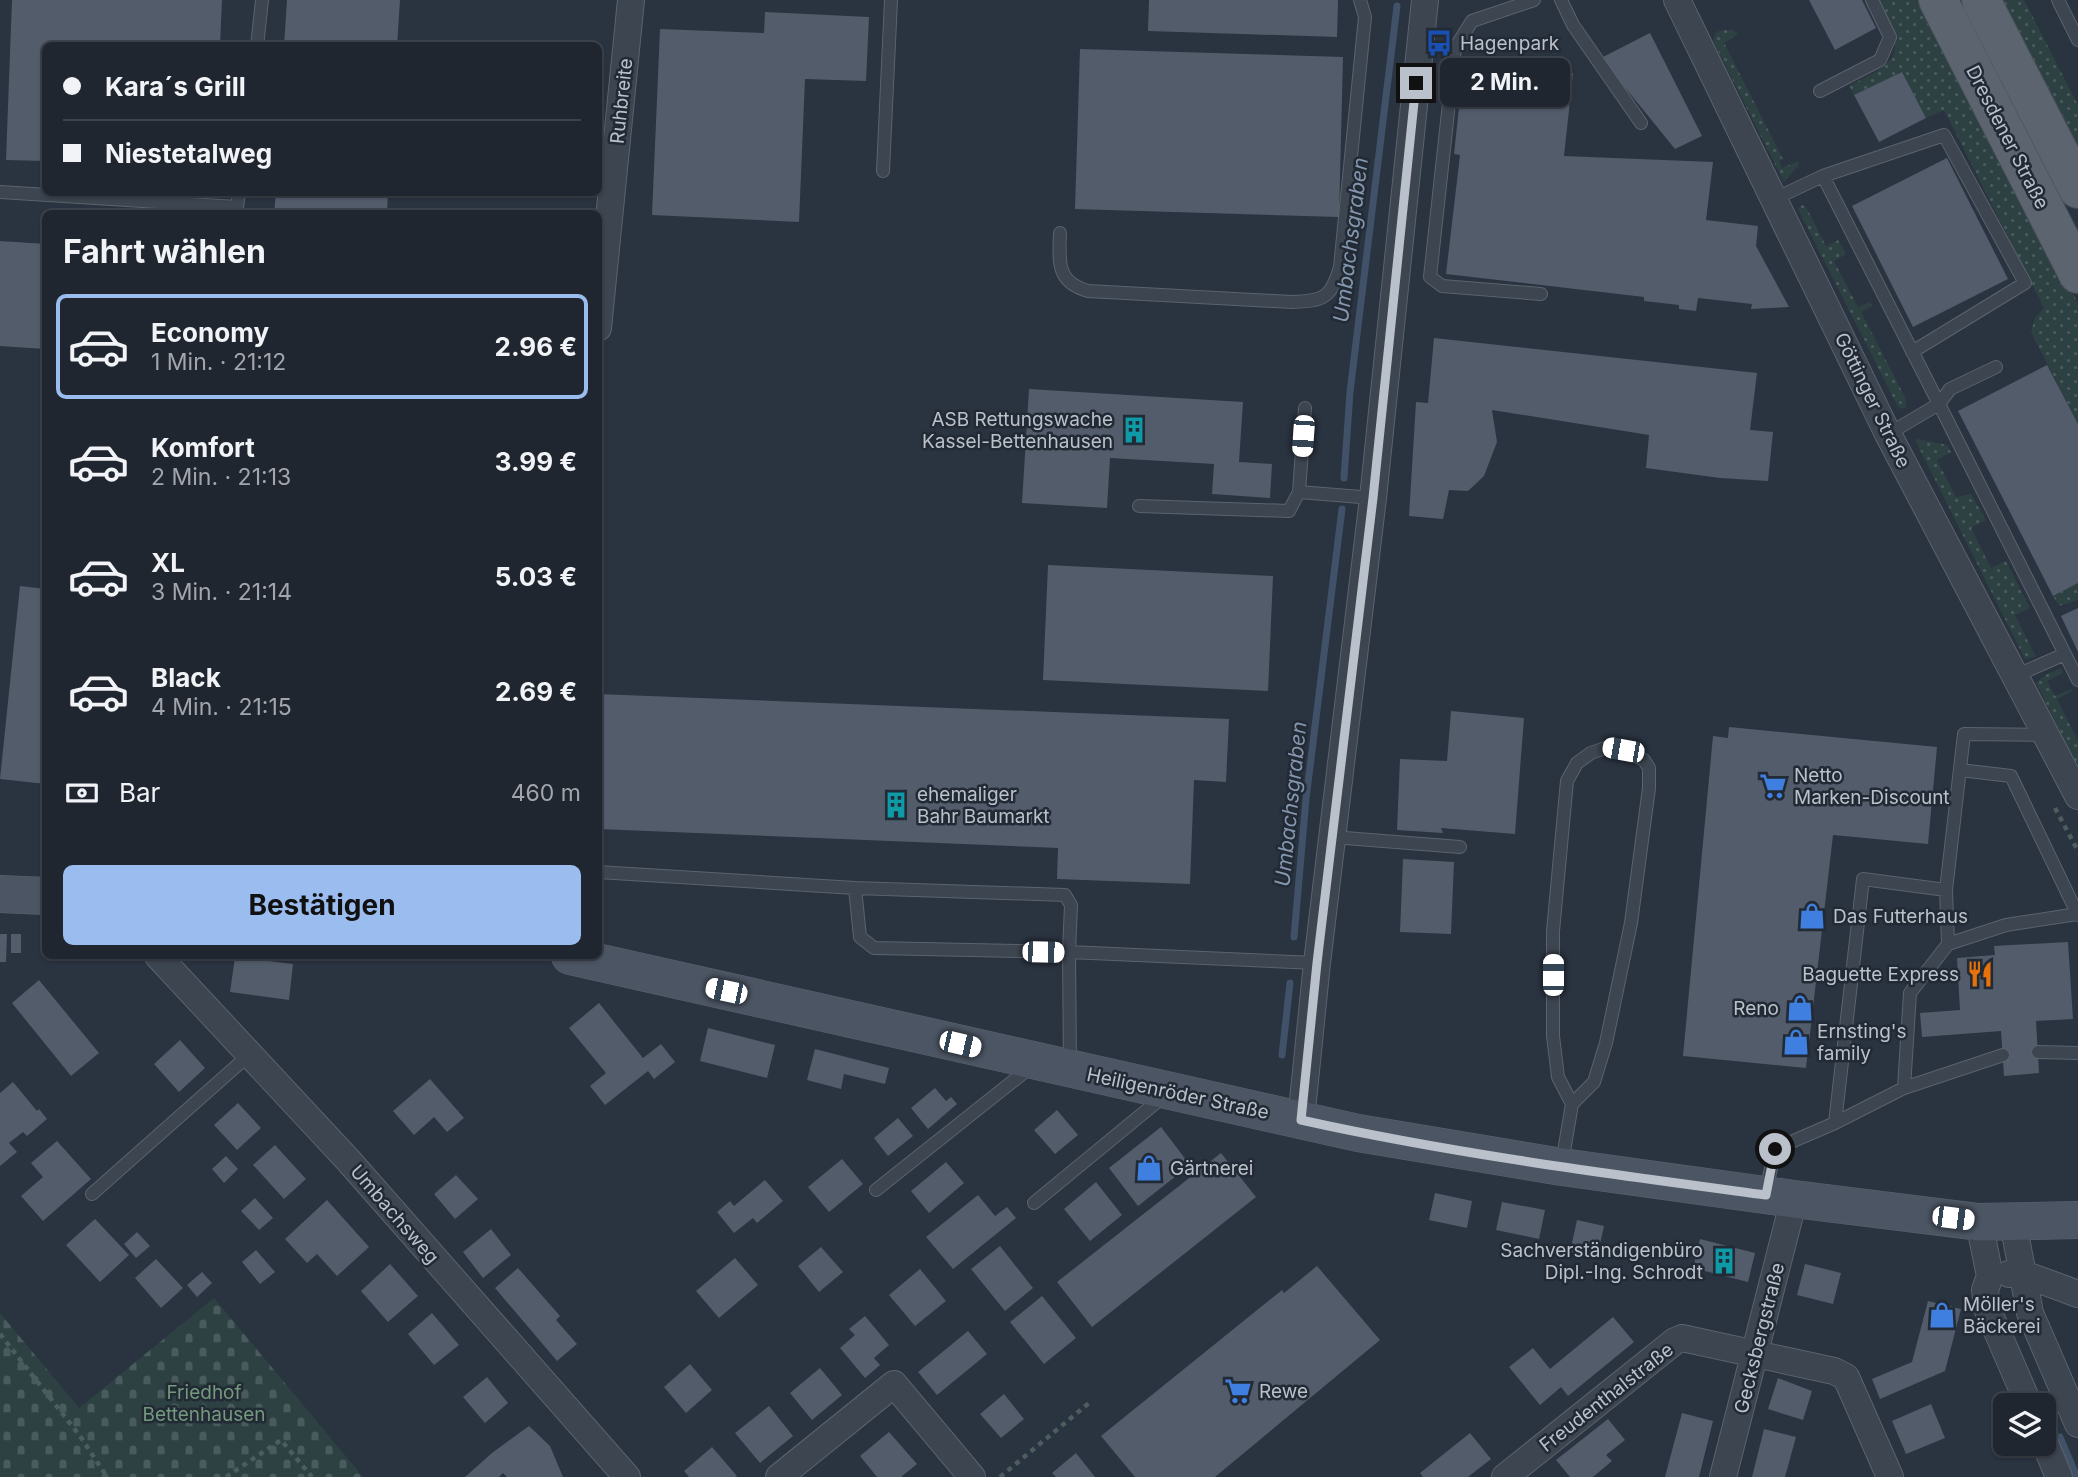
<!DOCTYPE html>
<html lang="de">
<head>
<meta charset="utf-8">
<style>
	body { margin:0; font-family:Inter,sans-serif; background:#282e38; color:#f1f3f6; height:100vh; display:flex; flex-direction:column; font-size:26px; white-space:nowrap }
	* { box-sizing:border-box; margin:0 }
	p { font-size:23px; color:#a2a5ab }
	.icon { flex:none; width:38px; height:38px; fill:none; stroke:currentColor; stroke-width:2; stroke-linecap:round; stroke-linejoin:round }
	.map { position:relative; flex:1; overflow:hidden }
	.panel { position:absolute; left:42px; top:210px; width:560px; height:749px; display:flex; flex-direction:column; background:#202630; border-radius:10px; box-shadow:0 2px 5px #0004,0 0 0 2px #3d434c }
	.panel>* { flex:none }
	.top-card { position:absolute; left:42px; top:42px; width:560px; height:154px; border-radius:10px; box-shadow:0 2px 5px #0004,0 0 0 2px #3d434c; display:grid; align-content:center; height:154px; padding:0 21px; background:#202630 }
	.controls { position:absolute; left:1993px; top:1393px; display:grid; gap:14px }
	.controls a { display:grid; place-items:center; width:63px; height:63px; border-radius:10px; background:#202630; box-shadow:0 2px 5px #0004,0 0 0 2px #3d434c; font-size:35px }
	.end { position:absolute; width:32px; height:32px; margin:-16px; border:9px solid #bac1ca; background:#111; box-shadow:0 0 0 4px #111 }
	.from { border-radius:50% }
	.bubble { position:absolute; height:49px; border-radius:10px; background:#202630; box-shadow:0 2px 5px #0004,0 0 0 2px #3d434c; font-size:23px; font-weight:700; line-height:49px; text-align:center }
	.car { position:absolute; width:21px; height:42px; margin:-21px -10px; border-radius:9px; box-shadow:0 0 5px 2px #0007; background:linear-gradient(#fff 24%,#345 0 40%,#fff 0 76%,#345 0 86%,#fff 0) }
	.top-card b { display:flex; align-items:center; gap:24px; height:66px; font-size:26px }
	.top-card b+b { border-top:2px solid #3d434c }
	.top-card i { width:18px; height:18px; background:#f1f3f6 }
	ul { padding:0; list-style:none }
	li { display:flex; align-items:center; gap:21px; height:105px; margin:0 14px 10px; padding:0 7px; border:4px solid transparent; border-radius:10px }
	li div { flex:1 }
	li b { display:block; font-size:26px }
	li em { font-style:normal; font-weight:700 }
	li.active { border-color:#9bbcee }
	li>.icon { width:63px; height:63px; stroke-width:1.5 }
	h2 { padding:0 21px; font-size:32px; line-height:84px }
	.pay { display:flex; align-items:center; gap:18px; height:77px; padding:0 21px; font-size:26px }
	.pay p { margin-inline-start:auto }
	.button { display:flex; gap:14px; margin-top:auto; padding:14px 21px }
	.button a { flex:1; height:80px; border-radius:10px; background:#9bbcee; color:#111; font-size:28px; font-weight:700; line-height:80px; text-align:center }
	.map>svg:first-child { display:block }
	.grass { fill:url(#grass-dots) }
	.cemetery { fill:url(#cemetery-stones) }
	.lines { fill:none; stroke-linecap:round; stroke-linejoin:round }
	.stream { stroke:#415167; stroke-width:7 }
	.building { fill:#535c6b }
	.lane-casing { stroke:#5b636d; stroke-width:14 }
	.street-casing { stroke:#5b636d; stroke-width:28 }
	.secondary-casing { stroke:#5b636d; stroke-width:38 }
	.primary-casing { stroke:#474e59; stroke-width:40 }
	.path { stroke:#4c5d60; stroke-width:4.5; stroke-dasharray:5 5; stroke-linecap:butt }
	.lane { stroke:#3d4550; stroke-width:12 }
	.street { stroke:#3d4550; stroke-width:26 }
	.secondary { stroke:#4c5563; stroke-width:37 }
	.primary { stroke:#5c6470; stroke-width:38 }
	.route { stroke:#bac1ca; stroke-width:9 }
	.labels { text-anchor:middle; stroke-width:5; stroke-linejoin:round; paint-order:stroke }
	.poi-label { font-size:19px; fill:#bac1ca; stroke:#222a35; text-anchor:start }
	.street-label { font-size:19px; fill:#bac1ca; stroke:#222a35 }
	.park-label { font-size:19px; fill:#74997c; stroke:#222a35 }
	.water-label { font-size:21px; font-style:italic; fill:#8597ae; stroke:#222a35 }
</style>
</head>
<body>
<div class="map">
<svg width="2078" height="1477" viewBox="0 0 2078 1477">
	<defs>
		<pattern id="grass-dots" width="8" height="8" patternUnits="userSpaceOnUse" patternTransform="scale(1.75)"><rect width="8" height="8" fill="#2d4142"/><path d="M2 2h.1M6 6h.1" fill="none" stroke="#495b5c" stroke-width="1.8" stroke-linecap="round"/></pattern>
		<pattern id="cemetery-stones" width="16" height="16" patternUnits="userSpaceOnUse" patternTransform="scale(1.75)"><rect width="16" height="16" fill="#2d4142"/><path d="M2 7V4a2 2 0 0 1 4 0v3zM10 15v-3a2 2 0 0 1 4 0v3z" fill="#495b5c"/></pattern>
	</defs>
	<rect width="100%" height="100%" fill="#2a3340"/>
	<path class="grass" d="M1878 0H1923L2078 303V424L2031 332 2035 318 2044 308 1944 110 1926 118 1902 72 1854 95 1849 86C1903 59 1905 54 1878 0Z
		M1998 0H2024L2078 105V156Z
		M1724 30H1733L1738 34 1724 43 1783 159 1779 161 1782 168 1799 161 1798 166 1784 182 1713 41 1716 32Z
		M1802 205 1806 207 1826 246 1838 240 1846 254 1834 261 1858 307 1870 302 1872 306 1861 312 1906 399V407L1902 409 1898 407 1798 209Z
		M1918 439 1947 445 1951 452 1937 460 1956 497 1971 494 1986 520 1971 528 1991 568 2006 561 2030 608 2015 615 2036 657 2025 659 1915 440Z
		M2078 583V600L2059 606 2053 596Z
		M2061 668 2063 673 2047 681 2055 696 2071 689 2072 691 2057 699 2078 741V767L2036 683 2045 675Z"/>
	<path class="cemetery" d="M214 1298 363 1477H0V1313L79 1408Z"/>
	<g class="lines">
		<path class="stream" d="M1344 478 1350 392 1397 6
			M1294 937 1306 799 1342 509
			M1282 1055 1290 983
			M2060 1437 2077 1477"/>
	</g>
	<path class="building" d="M12 0H222L220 46H46V161L6 160Z
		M287 0H400L397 46H284Z
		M1149 0H1338L1337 37 1148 31Z
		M1809 0H1862L1876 28 1835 50Z
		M765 12 869 17 866 81 805 79 799 222 652 215 660 29 764 33Z
		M1650 33 1702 136 1675 149 1601 58Z
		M1080 49 1343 57 1339 217 1075 209Z
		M1464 61 1573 73 1564 156 1713 162 1706 220 1758 226 1756 246 1789 307 1751 309 1752 304 1698 298 1696 311 1679 309V305L1644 301V297L1446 274 1460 155 1454 154Z
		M1902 72 1926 118 1879 142 1854 95Z
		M1947 158 2008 279 1913 327 1852 206Z
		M276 192H388L387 214H274Z
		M0 241 46 244V349L0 346Z
		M1434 338 1757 373 1750 430 1773 432 1768 481 1720 478 1646 468 1649 435 1492 410 1497 442 1484 476 1468 491 1449 490 1443 519 1409 516 1416 402 1428 403Z
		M2047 365 2078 424V583L2053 596 1958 411Z
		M1029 389 1243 402 1239 462 1272 464 1270 498 1212 494 1214 464 1110 458 1107 508 1022 503Z
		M1048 565 1273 576 1268 691 1043 680Z
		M20 586 46 589V784L0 779Z
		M2078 608V652L2061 616Z
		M598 694 1229 719 1226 782 1194 780 1190 884 1057 879 1058 848 598 829Z
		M1451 711 1524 718 1515 834 1441 828 1443 833 1397 830 1400 759 1447 761Z
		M1729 727 1937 747 1928 844 1833 835 1806 1068 1683 1056 1713 736 1728 738Z
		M1403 859 1454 862 1451 934 1400 932Z
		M0 934H7L6 962H0Z
		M11 934H21V953H11Z
		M2068 942 2073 1019 2036 1021 2039 1073 2004 1076 2001 1031 1922 1037 1920 1013 1960 1010 1957 958 1995 955 1994 946Z
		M235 957 293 964 289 1000 230 992Z
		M39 980 99 1053 71 1076 12 1003Z
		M599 1003 643 1058 661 1044 675 1062 654 1079 648 1071 605 1105 590 1086 606 1073 569 1028Z
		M708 1028 775 1045 767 1078 700 1061Z
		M180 1040 205 1068 179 1092 154 1064Z
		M815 1049 889 1068 885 1084 844 1074 841 1089 807 1080Z
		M430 1079 464 1118 447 1132 434 1117 414 1135 393 1111Z
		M13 1082 37 1111 39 1109 47 1119 27 1136 23 1132 9 1143 17 1152 0 1166V1093Z
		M935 1088 946 1101 951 1097 957 1104 928 1129 911 1108Z
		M238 1103 261 1128 237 1150 214 1125Z
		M1057 1110 1078 1135 1055 1154 1034 1130Z
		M898 1118 913 1136 888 1156 874 1138Z
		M1161 1127 1190 1165 1138 1206 1109 1168Z
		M57 1141 91 1179 43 1221 21 1196 43 1177 31 1163Z
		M275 1145 306 1179 284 1199 253 1165Z
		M1221 1153 1256 1197 1092 1327 1057 1282Z
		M226 1156 238 1169 224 1183 212 1169Z
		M842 1159 863 1184 829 1212 808 1187Z
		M946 1162 964 1183 929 1213 911 1191Z
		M456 1175 478 1199 455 1219 434 1194Z
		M765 1180 783 1201 757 1223 753 1218 734 1233 717 1212 730 1201 734 1206Z
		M1096 1182 1122 1215 1090 1241 1064 1209Z
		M1435 1193 1472 1201 1467 1228 1429 1220Z
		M978 1195 995 1216 1007 1207 1016 1218 953 1269 926 1237Z
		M255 1198 273 1218 259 1230 241 1211Z
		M327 1200 369 1247 337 1276 317 1254 307 1263 285 1239Z
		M1502 1202 1545 1210 1539 1239 1496 1230Z
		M95 1219 129 1255 100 1282 66 1245Z
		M1577 1220 1604 1226 1597 1258 1570 1252Z
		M491 1229 511 1255 483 1278 463 1252Z
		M137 1232 150 1246 136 1258 124 1244Z
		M1700 1239 1755 1253 1748 1282 1693 1268Z
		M1000 1246 1033 1288 1005 1311 971 1269Z
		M821 1247 843 1272 819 1292 798 1266Z
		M256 1250 275 1272 260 1284 242 1262Z
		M735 1258 758 1285 719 1318 696 1291Z
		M156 1259 183 1288 161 1308 135 1278Z
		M390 1264 418 1296 388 1322 361 1291Z
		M1805 1264 1841 1273 1833 1304 1797 1295Z
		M1317 1266 1380 1340 1215 1477H1135L1101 1436 1282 1290 1284 1293Z
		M518 1268 560 1316 556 1320 577 1344 557 1361 495 1288Z
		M920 1269 946 1301 915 1326 889 1295Z
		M202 1272 212 1283 197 1297 187 1285Z
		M1042 1296 1076 1338 1044 1364 1010 1322Z
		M1928 1301 1961 1309 1945 1371 1880 1399 1872 1379 1912 1362Z
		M432 1313 459 1345 434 1365 408 1334Z
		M865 1316 889 1345 874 1358 880 1365 865 1378 840 1348 855 1335 849 1329Z
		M1613 1317 1634 1342 1568 1396 1561 1387 1540 1405 1509 1367 1533 1348 1550 1369Z
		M968 1331 987 1354 937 1395 918 1372Z
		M690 1364 712 1390 686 1413 664 1387Z
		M820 1368 842 1395 812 1420 790 1393Z
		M487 1377 508 1403 485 1423 463 1397Z
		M1778 1378 1812 1391 1803 1420 1768 1409Z
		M1004 1394 1024 1419 1001 1438 980 1414Z
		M1931 1404 1945 1438 1906 1454 1892 1421Z
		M769 1406 793 1436 760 1463 735 1433Z
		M1682 1413 1713 1421 1699 1477H1665Z
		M1608 1419 1625 1440 1606 1455 1612 1461 1593 1477H1570L1556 1460Z
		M529 1426 550 1446 563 1477H507L503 1473 499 1477H465L492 1453Z
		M1764 1429 1796 1437 1785 1477H1752Z
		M889 1432 917 1464 901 1477H877L860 1456Z
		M1470 1433 1491 1459 1468 1477H1423L1420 1473Z
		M712 1447 737 1476 735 1477H689L684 1471Z
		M1076 1453 1095 1477H1056L1052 1473Z"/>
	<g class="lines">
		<g class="lane-casing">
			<path id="lane" d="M1534 0 1472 21 1455 48 1430 277 1442 286 1541 294
				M1561 0 1573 25 1641 123
				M2058 0 2078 40
				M257 46 262 0
				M1820 91 1880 60 1890 37 1872 0
				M883 171 891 0
				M1823 176 1939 404 1888 434
				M0 192 237 207 239 192
				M1774 199 1823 176 1944 135 2025 283 1912 352
				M1060 233C1059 261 1056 282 1088 291L1292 302C1324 301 1331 298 1340 267L1365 17 1360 0
				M1996 367 1950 389 1939 404 2078 680
				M1305 408 1299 492 1373 498
				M1139 506 1289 511 1299 492
				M2015 676 2065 654
				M1960 770 2011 776 2078 915
				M1332 837 1460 847
				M598 872 855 888 860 937 874 948 1069 952 1317 963
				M855 888 1065 895 1071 905 1069 952 1070 1065
				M1948 944 2006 925 2077 914
				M2038 1052 2078 1053
				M1904 1088 1910 993 1948 944 1946 890
				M1835 1123 1904 1088 2003 1055
				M1562 1163 1572 1104 1558 1077 1553 1036V931L1567 781 1577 763 1591 753 1608 747 1623 750 1644 760 1649 768V788L1631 923 1606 1043 1594 1082 1572 1104
				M876 1190 1032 1066
				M1766 1192 1775 1149 1835 1123 1863 879 1946 890 1964 734 2045 735
				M92 1194 250 1054
				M1034 1203 1164 1096"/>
		</g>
		<g class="street-casing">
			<path id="street" d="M1677 0 1888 434 2078 796
				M598 328 631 0
				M158 956 348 1160 627 1477
				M1301 1120 1317 963 1373 498 1425 0
				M1979 1222 1990 1276 1985 1290 1987 1308 2029 1405
				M2013 1222 2030 1313 2078 1424
				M2009 1274 2021 1273 2078 1294
				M2044 1441 2059 1477
				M779 1477 894 1384 972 1477
				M1505 1477 1675 1341 1682 1338 1834 1371 1846 1377 1890 1477
				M1723 1477 1794 1199"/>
		</g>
		<g class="secondary-casing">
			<path id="secondary" d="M0 894 46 896
				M570 956 1358 1133 1562 1167 1794 1199 1979 1222 2078 1220"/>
		</g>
		<g class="primary-casing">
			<path id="primary" d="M1938 0 2078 274
				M1981 0 2078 189"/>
		</g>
		<path class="path" d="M2055 808 2078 851
			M0 1334 80 1436 107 1477
			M226 1477 281 1440 312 1477
			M1000 1477 1089 1403"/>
		<use href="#lane" class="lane"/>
		<use href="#street" class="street"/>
		<use href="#secondary" class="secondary"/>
		<use href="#primary" class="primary"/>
	</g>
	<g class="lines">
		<path class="route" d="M1416 83 1373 498 1317 963 1301 1120C1454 1154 1610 1174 1766 1195L1775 1149"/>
	</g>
	<defs>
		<g id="bus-bare" transform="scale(2.1)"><path d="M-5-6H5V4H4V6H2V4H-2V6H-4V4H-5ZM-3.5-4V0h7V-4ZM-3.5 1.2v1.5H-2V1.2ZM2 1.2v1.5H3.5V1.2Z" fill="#1a4fb4" stroke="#222a35" stroke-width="2.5" paint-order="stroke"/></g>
		<g id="building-bare" transform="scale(2.1)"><path d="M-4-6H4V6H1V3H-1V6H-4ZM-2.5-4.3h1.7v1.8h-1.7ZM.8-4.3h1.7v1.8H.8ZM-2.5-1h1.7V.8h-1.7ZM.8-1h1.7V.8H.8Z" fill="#0f9aa8" stroke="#222a35" stroke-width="2.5" paint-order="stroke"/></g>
		<g id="supermarket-bare" transform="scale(2.1)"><path d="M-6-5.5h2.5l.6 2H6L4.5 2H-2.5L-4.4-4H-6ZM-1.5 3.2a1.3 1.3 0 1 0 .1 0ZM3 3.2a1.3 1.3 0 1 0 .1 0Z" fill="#3f7fe0" stroke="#222a35" stroke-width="2.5" paint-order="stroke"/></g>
		<g id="shop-bare" transform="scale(2.1)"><path d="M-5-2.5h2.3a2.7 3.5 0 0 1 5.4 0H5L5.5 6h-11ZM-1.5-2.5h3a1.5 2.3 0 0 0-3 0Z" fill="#3f7fe0" stroke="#222a35" stroke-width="2.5" paint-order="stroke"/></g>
		<g id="restaurant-bare" transform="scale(2.1)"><path d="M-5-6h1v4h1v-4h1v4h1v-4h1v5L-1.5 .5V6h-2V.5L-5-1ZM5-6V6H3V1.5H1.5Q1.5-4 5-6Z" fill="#e8710a" stroke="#222a35" stroke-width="2.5" paint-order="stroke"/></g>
	</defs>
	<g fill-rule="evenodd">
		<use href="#bus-bare" x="1439" y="43"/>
		<use href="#building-bare" x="1134" y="430"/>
		<use href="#supermarket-bare" x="1773" y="786"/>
		<use href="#building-bare" x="896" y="805"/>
		<use href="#shop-bare" x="1812" y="916"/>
		<use href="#restaurant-bare" x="1980" y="974"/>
		<use href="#shop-bare" x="1800" y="1008"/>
		<use href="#shop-bare" x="1796" y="1042"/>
		<use href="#shop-bare" x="1149" y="1168"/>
		<use href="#building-bare" x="1724" y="1261"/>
		<use href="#shop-bare" x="1942" y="1315"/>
		<use href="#supermarket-bare" x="1238" y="1391"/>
	</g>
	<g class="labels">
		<g class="poi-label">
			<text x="1460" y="50">Hagenpark</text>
			<text x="1113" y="426" text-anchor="end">ASB Rettungswache<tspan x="1113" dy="22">Kassel-Bettenhausen</tspan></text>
			<text x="1794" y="782">Netto<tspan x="1794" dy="22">Marken-Discount</tspan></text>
			<text x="917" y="801">ehemaliger<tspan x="917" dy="22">Bahr Baumarkt</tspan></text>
			<text x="1833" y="923">Das Futterhaus</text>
			<text x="1959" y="981" text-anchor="end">Baguette Express</text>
			<text x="1779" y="1015" text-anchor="end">Reno</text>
			<text x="1817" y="1038">Ernsting's<tspan x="1817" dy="22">family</tspan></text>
			<text x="1170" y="1175">Gärtnerei</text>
			<text x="1703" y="1257" text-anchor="end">Sachverständigenbüro<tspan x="1703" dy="22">Dipl.-Ing. Schrodt</tspan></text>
			<text x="1963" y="1311">Möller's<tspan x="1963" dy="22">Bäckerei</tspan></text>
			<text x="1259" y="1398">Rewe</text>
		</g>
		<g class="street-label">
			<text transform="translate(621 101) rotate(-84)" y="7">Ruhbreite</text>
			<text transform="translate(2008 137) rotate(63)" y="7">Dresdener Straße</text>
			<text transform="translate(1873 400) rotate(64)" y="7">Göttinger Straße</text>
			<text transform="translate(1178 1093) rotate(12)" y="7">Heiligenröder Straße</text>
			<text transform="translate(395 1214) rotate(49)" y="7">Umbachsweg</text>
			<text transform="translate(1759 1338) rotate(-76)" y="7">Gecksbergstraße</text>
			<text transform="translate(1606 1397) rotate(-38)" y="7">Freudenthalstraße</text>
		</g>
		<g class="park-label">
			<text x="204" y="1399">Friedhof<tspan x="204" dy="22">Bettenhausen</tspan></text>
		</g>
		<g class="water-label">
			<text transform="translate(1351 240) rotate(-83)" y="7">Umbachsgraben</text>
			<text transform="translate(1291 804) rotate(-84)" y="7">Umbachsgraben</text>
		</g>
	</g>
</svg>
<div class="controls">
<a><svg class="icon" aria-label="layers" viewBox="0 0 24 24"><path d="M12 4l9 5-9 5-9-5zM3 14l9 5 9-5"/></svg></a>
</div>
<i class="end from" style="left:1775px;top:1149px"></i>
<i class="end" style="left:1416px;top:83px"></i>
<div class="bubble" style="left:1440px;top:58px;width:130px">2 Min.</div>
<i class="car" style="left:1303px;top:436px;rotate:184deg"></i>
<i class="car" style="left:1623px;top:750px;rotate:280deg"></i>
<i class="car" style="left:1043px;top:952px;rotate:91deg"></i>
<i class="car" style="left:1553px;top:975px;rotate:0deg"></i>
<i class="car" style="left:726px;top:991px;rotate:282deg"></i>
<i class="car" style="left:960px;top:1044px;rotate:103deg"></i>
<i class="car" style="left:1953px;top:1218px;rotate:97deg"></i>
<div class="top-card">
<b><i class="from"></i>Kara´s Grill</b>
<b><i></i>Niestetalweg</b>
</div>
<section class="panel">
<h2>Fahrt wählen</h2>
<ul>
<li class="active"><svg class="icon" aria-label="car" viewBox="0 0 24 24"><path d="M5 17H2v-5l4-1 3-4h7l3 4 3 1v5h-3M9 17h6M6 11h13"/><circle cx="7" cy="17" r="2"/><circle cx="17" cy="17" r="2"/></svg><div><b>Economy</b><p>1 Min. · 21:12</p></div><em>2.96 €</em></li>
<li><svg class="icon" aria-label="car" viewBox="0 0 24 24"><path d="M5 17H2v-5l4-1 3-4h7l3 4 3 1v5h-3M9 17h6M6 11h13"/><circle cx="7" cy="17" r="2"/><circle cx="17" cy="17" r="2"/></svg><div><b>Komfort</b><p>2 Min. · 21:13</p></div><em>3.99 €</em></li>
<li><svg class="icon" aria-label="car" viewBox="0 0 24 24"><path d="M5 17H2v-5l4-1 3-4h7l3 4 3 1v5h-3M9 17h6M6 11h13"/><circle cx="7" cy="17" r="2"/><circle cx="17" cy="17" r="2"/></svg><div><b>XL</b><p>3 Min. · 21:14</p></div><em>5.03 €</em></li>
<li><svg class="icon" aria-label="car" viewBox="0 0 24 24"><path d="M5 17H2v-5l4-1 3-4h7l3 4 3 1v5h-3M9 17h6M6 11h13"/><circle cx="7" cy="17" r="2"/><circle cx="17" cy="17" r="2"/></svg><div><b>Black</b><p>4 Min. · 21:15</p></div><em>2.69 €</em></li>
</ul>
<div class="pay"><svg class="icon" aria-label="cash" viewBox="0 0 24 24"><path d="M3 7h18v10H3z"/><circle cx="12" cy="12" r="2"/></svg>Bar<p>460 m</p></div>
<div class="button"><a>Bestätigen</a></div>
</section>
</div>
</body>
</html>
